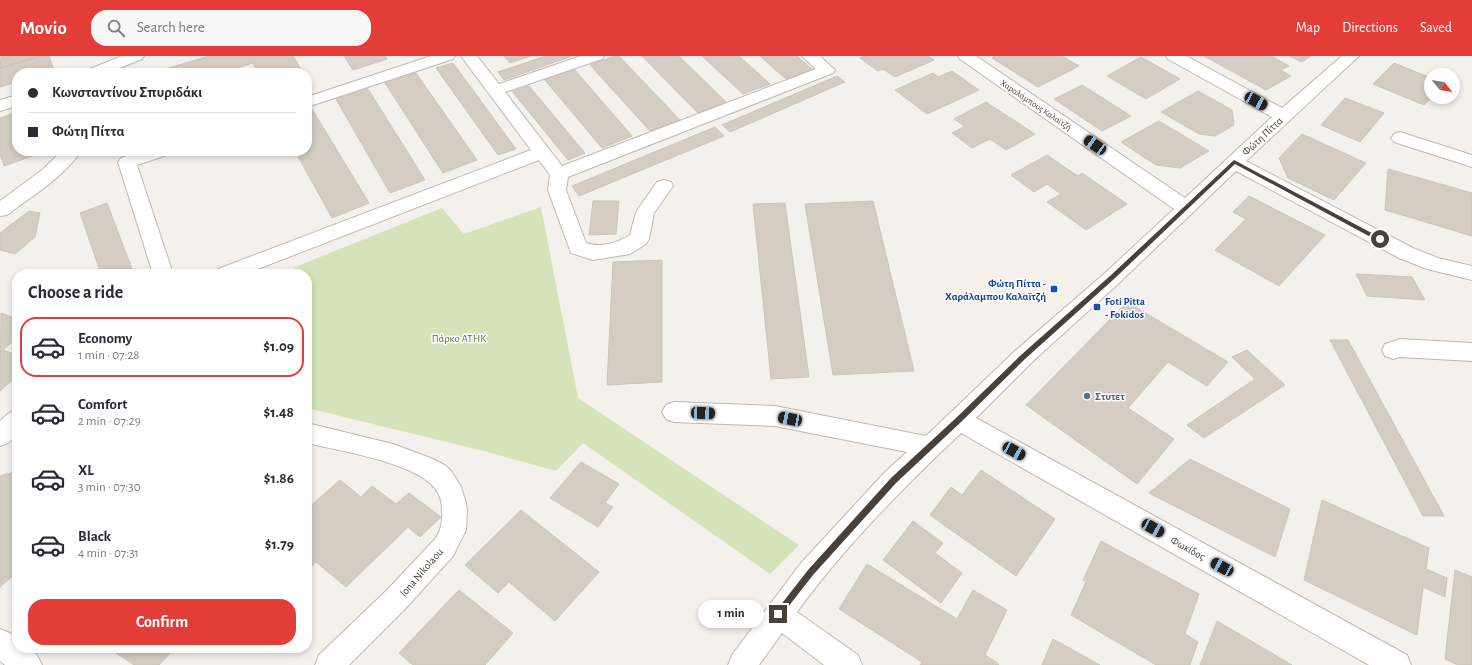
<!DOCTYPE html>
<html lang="en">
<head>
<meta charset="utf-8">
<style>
	body { margin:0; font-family:"Alegreya Sans",sans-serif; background:#f7f7f7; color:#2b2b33; height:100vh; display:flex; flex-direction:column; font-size:15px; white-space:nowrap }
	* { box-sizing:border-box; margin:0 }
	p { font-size:13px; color:#7c7c81 }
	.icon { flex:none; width:22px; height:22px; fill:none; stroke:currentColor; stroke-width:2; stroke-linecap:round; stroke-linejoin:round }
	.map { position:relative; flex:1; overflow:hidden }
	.sheet { position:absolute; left:12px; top:213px; width:300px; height:384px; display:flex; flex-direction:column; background:#fff; border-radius:16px; box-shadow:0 2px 6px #0003 }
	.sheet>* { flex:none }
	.hud { position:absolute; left:12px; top:12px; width:300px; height:88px; border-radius:16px; box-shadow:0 2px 6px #0003; display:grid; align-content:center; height:88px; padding:0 16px; background:#fff }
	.needle { width:26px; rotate:120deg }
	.buttons { position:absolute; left:1424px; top:12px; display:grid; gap:8px }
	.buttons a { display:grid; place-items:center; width:36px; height:36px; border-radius:50%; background:#fff; box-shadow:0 2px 6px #0003; font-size:20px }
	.end { position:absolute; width:18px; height:18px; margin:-9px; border:5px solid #48413b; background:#fff; box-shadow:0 0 0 2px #fff }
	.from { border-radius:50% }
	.bubble { position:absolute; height:28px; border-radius:14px; background:#fff; box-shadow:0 2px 6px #0003; font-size:13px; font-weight:700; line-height:28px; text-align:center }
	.car { position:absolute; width:12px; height:24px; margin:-12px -6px; border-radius:5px; box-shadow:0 0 3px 1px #0007; background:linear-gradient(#222 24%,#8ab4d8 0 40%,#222 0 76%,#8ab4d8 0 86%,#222 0) }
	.hud b { display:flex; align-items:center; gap:14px; height:38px; font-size:15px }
	.hud b+b { border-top:1px solid #e1e1e2 }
	.hud i { width:10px; height:10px; background:#2b2b33 }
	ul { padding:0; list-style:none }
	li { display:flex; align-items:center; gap:12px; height:60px; margin:0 8px 6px; padding:0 8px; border:2px solid transparent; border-radius:16px }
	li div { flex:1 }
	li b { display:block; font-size:15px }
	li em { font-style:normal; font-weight:700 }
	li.active { border-color:#e23d36 }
	li>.icon { width:36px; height:36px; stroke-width:1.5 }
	h2 { padding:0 16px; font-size:18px; line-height:48px }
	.action { display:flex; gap:8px; margin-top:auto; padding:8px 16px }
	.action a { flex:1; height:46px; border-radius:16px; background:#e23d36; color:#fff; font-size:16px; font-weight:700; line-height:46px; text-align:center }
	header { display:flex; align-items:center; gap:24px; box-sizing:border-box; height:56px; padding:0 20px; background:#e23d36; color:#fff }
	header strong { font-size:19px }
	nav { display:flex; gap:22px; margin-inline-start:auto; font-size:14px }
	.search { width:280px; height:36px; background:#f7f7f7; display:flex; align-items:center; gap:10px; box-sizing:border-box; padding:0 14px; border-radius:16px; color:#7c7c81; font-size:15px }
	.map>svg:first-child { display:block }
	.green { fill:#d5e3ba }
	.building { fill:#d5ccc3; stroke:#cfc3b7 }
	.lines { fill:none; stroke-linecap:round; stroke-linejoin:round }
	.minor-casing { stroke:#bfb8b0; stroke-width:2 }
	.minor { fill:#fff; fill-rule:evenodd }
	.route { fill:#48413b }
	.transit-dot { fill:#1a4fb4; stroke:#fff; stroke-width:1.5 }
	.service-dot { fill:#5c6f8a; stroke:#fff; stroke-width:1.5 }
	.labels { text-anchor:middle; stroke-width:3; stroke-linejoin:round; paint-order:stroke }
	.far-street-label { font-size:9px; fill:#48413b; stroke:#fff }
	.street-label { font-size:11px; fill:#48413b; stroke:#fff }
	.transit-label { font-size:11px; font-weight:bold; fill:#164399; stroke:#fff; text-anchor:end }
	.park-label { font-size:11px; fill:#537434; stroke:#fff }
	.service-label { font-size:11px; font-weight:bold; fill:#4e5e75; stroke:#fff; text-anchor:start }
</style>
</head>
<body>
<header>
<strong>Movio</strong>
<div class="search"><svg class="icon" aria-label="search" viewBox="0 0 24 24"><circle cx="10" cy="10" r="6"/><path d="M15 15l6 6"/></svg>Search here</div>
<nav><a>Map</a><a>Directions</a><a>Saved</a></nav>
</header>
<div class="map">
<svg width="1472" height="609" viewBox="0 0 1472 609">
	<rect width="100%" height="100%" fill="#f4f1ec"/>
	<path class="green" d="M541 151 578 342 799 489 770 518 583 387 556 415 484 395 307 352V218H297L295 211 442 152 464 178Z"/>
	<path class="building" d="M1 0H41L0 12Z
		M41 0H49L54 14 45 17H17V26L0 31V12Z
		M209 0H293L303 17H258L253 7 219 17H152Z
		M344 0H385L387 3 353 14Z
		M504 0H531L510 7Z
		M546 0H572L504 24 498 16Z
		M615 0H619L680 64 650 75 590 9Z
		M642 0H679L726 46 698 57Z
		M702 0H739L770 28 743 38Z
		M760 0H797L813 14 787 24Z
		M864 0H928L934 4 895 21 883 13 878 15 860 2Z
		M993 0H1062L1079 10 1038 31 992 2 995 1Z
		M1204 0H1271L1289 10 1281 14 1291 20 1266 34Z
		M1289 0H1311L1302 6Z
		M1141 1 1180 23 1146 43 1107 20Z
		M453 7 516 93 498 99 436 12Z
		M1394 7 1431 22V41H1432L1424 49 1373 28Z
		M574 13 632 80 602 92 544 23Z
		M952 15 979 34 927 58 895 34 933 17 938 21Z
		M416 17 477 104 443 117 385 27Z
		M837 20 845 26 730 76 722 69Z
		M1082 29 1131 60 1102 75 1054 43Z
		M529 30 585 97 568 104 512 35Z
		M368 33 425 124 390 137 336 43Z
		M1198 35 1232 54 1234 69 1215 80 1199 78 1161 56Z
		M1345 42 1384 57 1360 86 1321 69Z
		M986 46 1035 78 1006 94 990 83 972 92 952 77 965 70 954 63Z
		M312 53 369 147 332 162 295 95H307V55Z
		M17 56V95H41V97L4 110 0 98V62Z
		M1159 65 1209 95 1180 112 1156 109 1121 86Z
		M715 71 724 80 579 140 572 130Z
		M1302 78 1366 107 1334 144 1288 122 1279 102Z
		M1047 99 1078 120 1082 117 1127 148 1086 174 1047 146 1061 138 1047 128 1034 136 1011 119Z
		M1388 113 1472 137V180L1385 154Z
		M1249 140 1325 179 1279 230 1215 194 1246 163 1233 156Z
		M593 145H619L616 178 589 179Z
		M873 145 914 315 833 319 805 148Z
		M107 147 134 218H101L80 157Z
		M785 147 809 321 771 323 753 148Z
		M29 155 40 157 35 181 15 198 0 194V177Z
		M662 204V326L607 329 613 206Z
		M1356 218 1412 221 1425 244 1367 240Z
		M1127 246 1228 306 1207 330 1168 306 1128 352 1174 383 1137 428 1026 349Z
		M1 257 17 263V282L3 294 17 299V320L0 335Z
		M1330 284H1348L1444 460H1423Z
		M1247 294 1285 329 1204 382 1187 369 1255 323 1232 301Z
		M1190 403 1290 453 1275 501 1149 437Z
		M581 406 619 428 605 447 613 451 598 471 550 442Z
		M981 414 1055 463 1016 520 930 459 951 431 962 439Z
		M13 416 17 419V516L0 531V420Z
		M340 424 361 441 372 430 396 448 409 437 441 461 420 481 408 471 346 531 316 506 307 515V453Z
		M1322 444 1429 492 1426 513 1447 522 1445 541 1423 531 1417 579 1304 524Z
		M521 454 599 516 555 565 509 526 498 537 465 509Z
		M913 465 943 487 935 497 962 517 941 547 883 504Z
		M1101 485 1199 538 1185 578 1198 586 1190 609H1156L1071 559 1086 526 1083 524Z
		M867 508 957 563 973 534 1007 554 985 599 999 608 998 609H920L922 606 839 553Z
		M1455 514 1472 521V609H1458L1445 603Z
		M459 534 513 577 485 609H413L399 597Z
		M1217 565 1292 609H1200Z
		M1053 583 1100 609H1042Z
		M109 592H175L159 609H134Z"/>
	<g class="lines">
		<g class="minor-casing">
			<path id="minor" d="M122 0H144L142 3 107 17H85L87 14Z
				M431 0H455L453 3 307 51V41Z
				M461 0H477L499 28 581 0H604L602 3 505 36 562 110 816 13 802 0H820L835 14 833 17 568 121 566 134 586 187C601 192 617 187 630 179L636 156 657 126 664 124 671 126 673 130 654 157 649 183 646 188 630 198 593 204 571 197 548 134 550 119 539 104 245 218H215L218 213 531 94Z
				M958 0H976L1185 142 1272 61 1168 3 1166 0H1186L1282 52 1342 0H1359L1246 105 1413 192 1438 202 1472 210V224L1427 213 1399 202 1236 115 1119 227 1031 307 976 362 1407 599 1411 609H1369L961 377C903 432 845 490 797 556L858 599 862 609H824L782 577 759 609H728L732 599 801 507 885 416 907 396 775 370 674 366 666 363 662 356 666 349 674 346 775 350 926 380 1015 295 1105 217 1174 153 960 3Z
				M17 39V50L0 55V44Z
				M1400 76 1472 99V111L1394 86 1391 82 1394 78Z
				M62 95H81C63 122 32 140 7 159L0 160V145L42 114Z
				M142 95H170L167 99 137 109 173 218H153L118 106 121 102Z
				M1400 283 1472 287V305L1400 301 1393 303 1385 300 1382 294 1385 288Z
				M17 354V379L8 387 0 390V365L9 357Z
				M307 367 393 388 433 403 446 410 452 416 461 431 466 447 467 456 466 474 453 500 406 552 349 609H315L319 599 387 534 435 483C441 475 443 464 442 454 442 446 440 438 434 431 412 406 340 395 307 387Z
				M0 573 10 577 17 583V592C32 592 36 595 42 609H5L0 605Z"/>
		</g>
		<use href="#minor" class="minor"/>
	</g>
	<path class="route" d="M1234 104 1383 183 1378 185 1235 108 1114 223 1025 303 961 366 896 427 813 519 781 560H776V555L808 514 891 422 956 362 1021 299 1110 220Z"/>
	<g class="transit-dot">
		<rect x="1050" y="229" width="8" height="8" rx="2"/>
		<rect x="1093" y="247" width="8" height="8" rx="2"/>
	</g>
	<circle class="service-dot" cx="1087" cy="340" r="4"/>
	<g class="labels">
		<g class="far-street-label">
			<text transform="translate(1036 49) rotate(34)" y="3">Χαραλάμπους Καλαϊτζή</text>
		</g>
		<g class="street-label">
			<text transform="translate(1262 80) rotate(-43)" y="4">Φώτη Πίττα</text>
			<text transform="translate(1188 492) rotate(29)" y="4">Φωκίδος</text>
			<text transform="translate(421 516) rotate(-49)" y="4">Iona Nikolaou</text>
		</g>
		<g class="transit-label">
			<text x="1046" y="231">Φώτη Πίττα -<tspan x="1046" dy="13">Χαράλαμπου Καλαϊτζή</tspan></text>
			<text x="1105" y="249" text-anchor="start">Foti Pitta<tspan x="1105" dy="13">- Fokidos</tspan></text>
		</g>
		<g class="park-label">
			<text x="459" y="286">Πάρκο ΑΤΗΚ</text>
		</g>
		<g class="service-label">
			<text x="1095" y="344">Στυτετ</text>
		</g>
	</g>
</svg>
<div class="buttons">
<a><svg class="needle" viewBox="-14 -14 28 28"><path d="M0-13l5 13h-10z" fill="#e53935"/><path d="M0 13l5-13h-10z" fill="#7c7c81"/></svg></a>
</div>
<i class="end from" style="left:1380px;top:183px"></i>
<i class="end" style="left:778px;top:558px"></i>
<div class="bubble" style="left:698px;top:544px;width:66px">1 min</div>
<i class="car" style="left:1256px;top:45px;rotate:119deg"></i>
<i class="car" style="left:1095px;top:89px;rotate:304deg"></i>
<i class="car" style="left:703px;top:357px;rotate:92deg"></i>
<i class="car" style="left:790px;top:363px;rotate:281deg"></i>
<i class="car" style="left:1014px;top:395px;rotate:119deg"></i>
<i class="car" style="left:1153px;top:472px;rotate:119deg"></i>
<i class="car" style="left:1222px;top:511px;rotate:299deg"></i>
<div class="hud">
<b><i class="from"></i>Κωνσταντίνου Σπυριδάκι</b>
<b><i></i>Φώτη Πίττα</b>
</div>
<section class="sheet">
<h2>Choose a ride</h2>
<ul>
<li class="active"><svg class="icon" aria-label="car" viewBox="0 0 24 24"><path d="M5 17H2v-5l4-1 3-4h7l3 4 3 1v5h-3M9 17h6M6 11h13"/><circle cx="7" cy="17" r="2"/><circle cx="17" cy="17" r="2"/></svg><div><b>Economy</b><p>1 min · 07:28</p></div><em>$1.09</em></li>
<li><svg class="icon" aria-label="car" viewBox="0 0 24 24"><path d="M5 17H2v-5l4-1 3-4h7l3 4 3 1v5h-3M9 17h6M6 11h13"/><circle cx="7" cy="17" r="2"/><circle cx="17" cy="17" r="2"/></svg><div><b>Comfort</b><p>2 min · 07:29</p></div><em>$1.48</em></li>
<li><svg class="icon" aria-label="car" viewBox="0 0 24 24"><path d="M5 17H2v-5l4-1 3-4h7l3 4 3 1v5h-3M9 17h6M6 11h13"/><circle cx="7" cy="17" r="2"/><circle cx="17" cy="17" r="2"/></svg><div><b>XL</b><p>3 min · 07:30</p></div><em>$1.86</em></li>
<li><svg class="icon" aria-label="car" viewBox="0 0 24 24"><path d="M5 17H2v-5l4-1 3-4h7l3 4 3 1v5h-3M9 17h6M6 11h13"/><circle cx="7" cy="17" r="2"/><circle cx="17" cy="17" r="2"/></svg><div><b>Black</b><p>4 min · 07:31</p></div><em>$1.79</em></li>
</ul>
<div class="action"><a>Confirm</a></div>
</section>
</div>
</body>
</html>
